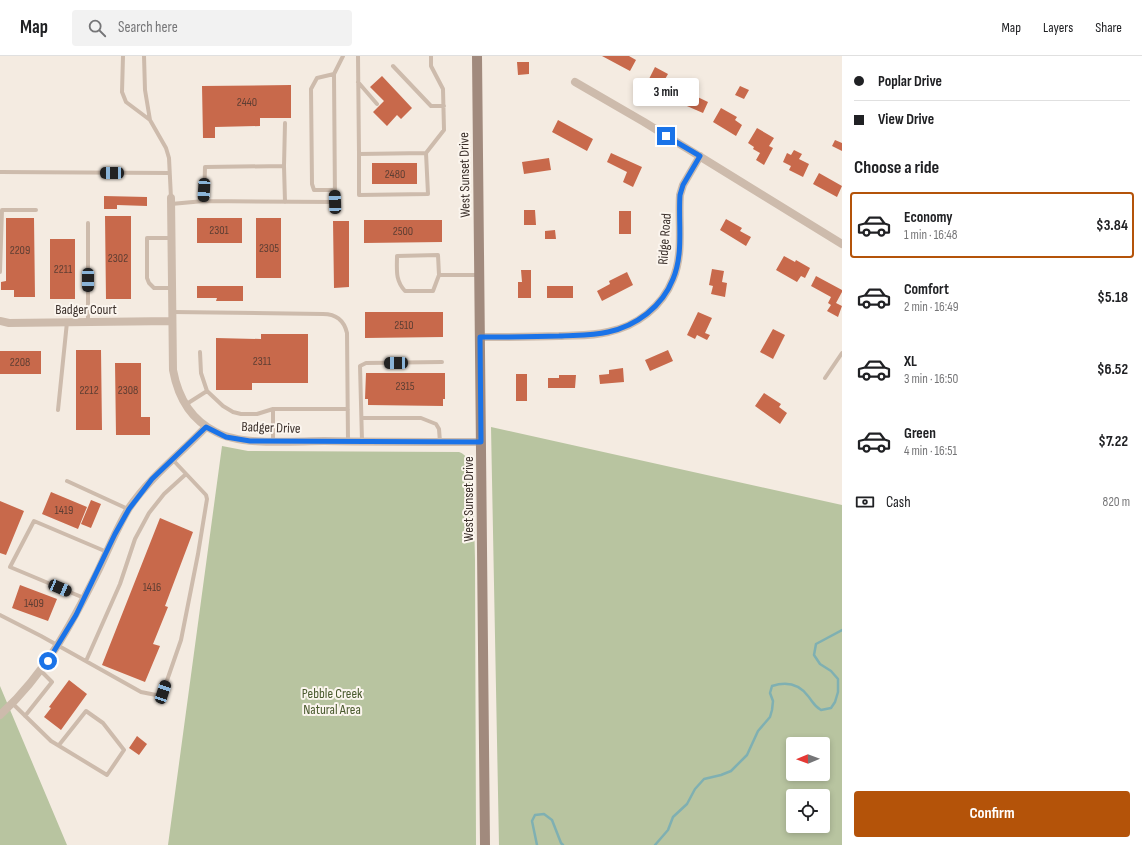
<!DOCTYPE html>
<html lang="en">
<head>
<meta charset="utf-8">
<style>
	body { margin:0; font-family:"Sofia Sans Condensed",sans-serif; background:#f2f2f2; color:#202124; height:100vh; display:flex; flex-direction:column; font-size:15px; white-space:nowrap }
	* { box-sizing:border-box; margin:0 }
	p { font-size:13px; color:#757577 }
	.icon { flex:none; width:22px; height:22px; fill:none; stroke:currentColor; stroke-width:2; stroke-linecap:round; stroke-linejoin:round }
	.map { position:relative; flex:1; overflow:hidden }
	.panel { display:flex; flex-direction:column; background:#fff; width:300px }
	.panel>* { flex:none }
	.guide { display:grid; align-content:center; height:88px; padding:0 12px; background:#fff }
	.needle { width:26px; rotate:269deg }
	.fabs { position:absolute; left:786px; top:681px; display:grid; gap:8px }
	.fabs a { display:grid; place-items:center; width:44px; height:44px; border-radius:4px; background:#fff; box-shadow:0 2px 6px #0003; font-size:20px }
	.end { position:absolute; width:18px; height:18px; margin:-9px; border:5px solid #1a73e8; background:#fff; box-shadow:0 0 0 2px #fff }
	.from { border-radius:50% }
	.bubble { position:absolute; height:28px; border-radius:4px; background:#fff; box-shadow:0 2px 6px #0003; font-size:13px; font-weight:700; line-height:28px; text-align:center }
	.car { position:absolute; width:12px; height:24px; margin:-12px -6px; border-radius:5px; box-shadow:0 0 3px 1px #0007; background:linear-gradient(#222 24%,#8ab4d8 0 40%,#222 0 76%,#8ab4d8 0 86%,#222 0) }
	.guide b { display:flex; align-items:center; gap:14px; height:38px; font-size:15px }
	.guide b+b { border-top:1px solid #e0e0e0 }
	.guide i { width:10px; height:10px; background:#202124 }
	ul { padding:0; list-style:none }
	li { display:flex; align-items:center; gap:12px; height:66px; margin:0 8px 6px; padding:0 4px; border:2px solid transparent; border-radius:4px }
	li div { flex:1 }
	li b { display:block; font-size:15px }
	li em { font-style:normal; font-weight:700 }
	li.current { border-color:#b45309 }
	li>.icon { width:36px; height:36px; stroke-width:1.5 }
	h2 { padding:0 12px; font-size:18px; line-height:48px }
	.pay { display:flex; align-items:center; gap:10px; height:44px; padding:0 12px; font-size:15px }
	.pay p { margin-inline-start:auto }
	.action { display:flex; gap:8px; margin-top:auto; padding:8px 12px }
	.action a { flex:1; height:46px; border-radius:4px; background:#b45309; color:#fff; font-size:16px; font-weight:700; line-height:46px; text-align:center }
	header { display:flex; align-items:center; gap:24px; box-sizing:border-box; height:56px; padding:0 20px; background:#fff; border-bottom:1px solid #e0e0e0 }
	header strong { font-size:19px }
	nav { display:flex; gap:22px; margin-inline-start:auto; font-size:14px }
	.search { width:280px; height:36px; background:#f2f2f2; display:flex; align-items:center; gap:10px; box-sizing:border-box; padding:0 14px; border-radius:4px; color:#757577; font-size:15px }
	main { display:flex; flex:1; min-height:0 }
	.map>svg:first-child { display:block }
	.green { fill:#b8c4a0; fill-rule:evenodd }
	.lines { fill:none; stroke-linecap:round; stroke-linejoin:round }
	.stream { stroke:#7fb0b2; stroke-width:2.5 }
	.building { fill:#c8694b }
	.service { stroke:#cdbbac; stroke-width:4 }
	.minor { stroke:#cdbbac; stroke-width:8 }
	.secondary { stroke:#a18a7d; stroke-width:10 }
	.route { stroke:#1a73e8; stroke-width:5 }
	.labels { text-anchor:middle; stroke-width:4; stroke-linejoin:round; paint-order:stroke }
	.number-label { font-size:12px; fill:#5e3e33 }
	.street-label { font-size:14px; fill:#3b302b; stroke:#fbf5ee }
	.park-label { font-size:14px; fill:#4a5a2e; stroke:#fbf5ee }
</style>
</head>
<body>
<header>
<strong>Map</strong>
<div class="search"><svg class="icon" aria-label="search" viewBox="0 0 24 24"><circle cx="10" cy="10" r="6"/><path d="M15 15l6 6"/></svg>Search here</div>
<nav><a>Map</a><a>Layers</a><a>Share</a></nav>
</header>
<main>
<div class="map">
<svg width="842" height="789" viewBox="0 0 842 789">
	<rect width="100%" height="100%" fill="#f4ebe1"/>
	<path class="green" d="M491 371 842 449V789H499ZM793 688H823V718H793ZM793 740H823V770H793Z
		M222 390 248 395 459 396C470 400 471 411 473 421L475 503 476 789H168Z
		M0 630 67 789H0Z"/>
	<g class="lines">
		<path class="stream" d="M537 789 532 765 535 759 544 758 552 764 561 787 563 789
			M655 789 668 774 673 761 687 748 695 733 704 723 721 719 731 715 747 699 758 675 770 661 772 654 773 645 770 637 772 630C787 625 799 628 808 640 813 646 814 650 821 654L831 652 835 646 838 636V623L831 615 820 608 814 599 816 588 842 574"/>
	</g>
	<path class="building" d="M602 0H629L636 4 630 15Z
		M517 6H529V18L518 19Z
		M655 11 668 18 664 25 676 31 672 40 647 27Z
		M382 20 412 52 401 63 397 59 387 70 373 56 384 45 370 31Z
		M291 29V62H260V70L215 71V82H203L202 30Z
		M740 30 749 34 744 43 735 39Z
		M685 35 708 46 703 57 680 47Z
		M721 52 737 61 735 64 742 69 736 80 713 66Z
		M558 64 593 83 587 95 552 76Z
		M757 72 774 82 769 90 773 92 764 109 756 104 760 97 753 93 754 91 748 87Z
		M835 84 842 87V95L832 90Z
		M794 94 802 98 799 103 809 108 803 121 789 114 791 110 783 106 787 97 791 99Z
		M611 97 642 111 633 131 623 126 627 116 607 106Z
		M549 102 551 114 524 118 522 106Z
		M372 107H417V128H372Z
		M819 117 842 130 837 141 813 128Z
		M104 140 147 141V150L117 149V153H104Z
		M524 154H535L536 169H524Z
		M619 155H631V178H619Z
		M105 160H131V243H106Z
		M6 162H34L35 241H14V234H1V226L6 225Z
		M197 162H242V187H197Z
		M256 162H281V222H256Z
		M726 163 742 172 740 175 751 181 746 190 720 174Z
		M364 164H442V186L364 187Z
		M333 165H349V231L334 232Z
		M555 174 556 183H545V175Z
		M50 183H75V243H50Z
		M784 200 795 206 796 204 810 212 805 222 801 220 797 226 776 214Z
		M712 213 724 215 722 226 727 227 725 241 711 238 713 230 709 229Z
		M521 214H531V242H518V226H522Z
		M627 216 633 229 602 245 597 235 610 228 609 225Z
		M816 220 842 234V236L836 247 842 250 838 261 827 255 831 249 828 247 831 241 811 230Z
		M197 230H243V245H216L217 242H197Z
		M547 230H573V242H547Z
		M365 256H443V281L365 282Z
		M698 256 712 262 705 277 710 279 707 284 697 279 695 283 687 279Z
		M773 273 785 279 773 303 760 296Z
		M261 278H308V327H252V334H216V282L261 283Z
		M76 294H101L102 374H76Z
		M668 294 673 305 650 315 645 304Z
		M0 295H41V318H0Z
		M115 307H141V361H150V379H116Z
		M623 312 624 326 600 328 599 319 609 318V314Z
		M366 317H445V343H443V350L368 349V343H365Z
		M516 318H527V345H516Z
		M559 319H576L575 332H548V322H559Z
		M764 337 781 348 779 351 787 357 780 368 755 350Z
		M51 436 87 451 78 473 42 458Z
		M91 444 101 448 91 472 81 468Z
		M0 445 24 455 6 499 0 497Z
		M160 462 193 476 165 550 168 551 153 588 160 590 145 626 102 609Z
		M20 529 57 543 48 565 12 552Z
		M69 624 87 638 61 674 44 661 51 652 49 651Z
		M137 680 147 688 139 699 129 692Z"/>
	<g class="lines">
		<path class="service" d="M123 0 122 36 126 46 150 64
			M144 0 145 34 150 64 166 92 169 102 171 142
			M358 0 359 98 426 97 444 74 443 33 431 10V0
			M393 10 431 50H444
			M334 18 317 22 311 33 312 128 314 134H334
			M358 26 377 48
			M359 98V139L428 138 426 97
			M284 110 285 67
			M0 116 169 117
			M204 145 205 111 284 110 285 146
			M171 148 204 145 335 146 334 18 343 0
			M88 167V266
			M171 182H147V222L149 227 154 232H171
			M0 216 2 154H36
			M439 219 438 199 397 200C397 214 395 224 405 235H433L439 219H479
			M172 256 323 258C336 258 344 264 347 277L348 385
			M200 296 201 317 207 335
			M825 322 842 297
			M185 349 207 335 223 350 233 356 241 358H257L273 353H348
			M58 354 67 266
			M362 362H421L436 368 439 373 440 386
			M273 385V353
			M362 385 360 310 366 307 442 306
			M67 425 128 453
			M84 542 10 511 34 465 107 496
			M0 559 41 580 141 636 156 639 163 636 181 584 198 498 207 443 206 439 173 404
			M86 605 120 528 135 483 149 457 164 438 186 418
			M12 647 51 685 107 719 124 694 103 667 86 655 59 689
			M25 660 52 626 41 615"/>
		<path class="minor" d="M575 26 644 66 842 188
			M171 142 173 314C178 341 191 364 216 376 241 390 294 385 324 385 376 386 429 386 481 386
			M0 265 9 267 172 265
			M480 281C506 281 533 281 559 280 575 279 592 280 608 276 637 270 662 251 673 223 684 197 678 166 680 139L683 129 700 100
			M0 659C45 618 71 569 98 515 108 494 117 472 129 452 150 421 180 398 206 371"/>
		<path class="secondary" d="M477 0 485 789"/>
	</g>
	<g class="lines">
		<path class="route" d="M48 605 76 559 115 478 129 453 152 423 206 371 226 381 250 385 481 386 480 281C506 281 533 281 559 280 575 279 592 280 608 276 636 270 662 251 673 223 684 197 678 166 680 139L683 129 700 100 666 80"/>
	</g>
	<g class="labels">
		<g class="number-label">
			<text x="247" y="50">2440</text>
			<text x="395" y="122">2480</text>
			<text x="219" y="178">2301</text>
			<text x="403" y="179">2500</text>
			<text x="269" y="196">2305</text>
			<text x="20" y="198">2209</text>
			<text x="118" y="206">2302</text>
			<text x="63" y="217">2211</text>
			<text x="404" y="273">2510</text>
			<text x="262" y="309">2311</text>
			<text x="20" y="310">2208</text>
			<text x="405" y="334">2315</text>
			<text x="89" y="338">2212</text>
			<text x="128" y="338">2308</text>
			<text x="64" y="458">1419</text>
			<text x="152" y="535">1416</text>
			<text x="34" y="551">1409</text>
		</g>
		<g class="street-label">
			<text transform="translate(464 119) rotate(-91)" y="5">West Sunset Drive</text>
			<text transform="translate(664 183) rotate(-86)" y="5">Ridge Road</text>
			<text x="86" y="258">Badger Court</text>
			<text transform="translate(271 371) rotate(2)" y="5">Badger Drive</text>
			<text transform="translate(468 443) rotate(-90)" y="5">West Sunset Drive</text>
		</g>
		<g class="park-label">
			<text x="332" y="642">Pebble Creek<tspan x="332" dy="16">Natural Area</tspan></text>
		</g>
	</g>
</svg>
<div class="fabs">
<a><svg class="needle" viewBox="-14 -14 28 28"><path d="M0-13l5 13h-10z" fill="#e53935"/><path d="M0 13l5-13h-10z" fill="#757577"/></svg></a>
<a><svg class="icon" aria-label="locate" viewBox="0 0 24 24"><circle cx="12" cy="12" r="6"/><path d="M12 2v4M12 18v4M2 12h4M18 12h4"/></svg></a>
</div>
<i class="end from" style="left:48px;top:605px"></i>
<i class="end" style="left:666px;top:80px"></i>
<div class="bubble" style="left:633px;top:22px;width:66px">3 min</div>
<i class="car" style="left:112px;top:117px;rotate:270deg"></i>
<i class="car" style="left:204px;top:134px;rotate:183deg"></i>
<i class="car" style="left:335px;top:146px;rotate:358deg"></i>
<i class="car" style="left:88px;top:224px;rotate:180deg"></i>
<i class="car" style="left:396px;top:307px;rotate:269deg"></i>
<i class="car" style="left:60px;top:532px;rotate:113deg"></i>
<i class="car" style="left:163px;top:636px;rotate:18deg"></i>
</div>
<section class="panel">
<div class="guide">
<b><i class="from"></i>Poplar Drive</b>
<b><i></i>View Drive</b>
</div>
<h2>Choose a ride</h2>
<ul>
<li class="current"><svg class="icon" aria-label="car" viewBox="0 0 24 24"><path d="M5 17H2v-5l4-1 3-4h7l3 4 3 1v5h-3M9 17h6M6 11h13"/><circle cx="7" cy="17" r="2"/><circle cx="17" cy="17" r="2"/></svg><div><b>Economy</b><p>1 min · 16:48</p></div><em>$3.84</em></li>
<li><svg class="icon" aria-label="car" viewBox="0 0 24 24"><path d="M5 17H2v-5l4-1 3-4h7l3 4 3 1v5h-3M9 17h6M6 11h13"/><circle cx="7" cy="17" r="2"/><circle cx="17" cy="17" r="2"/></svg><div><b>Comfort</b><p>2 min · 16:49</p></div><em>$5.18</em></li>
<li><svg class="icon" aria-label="car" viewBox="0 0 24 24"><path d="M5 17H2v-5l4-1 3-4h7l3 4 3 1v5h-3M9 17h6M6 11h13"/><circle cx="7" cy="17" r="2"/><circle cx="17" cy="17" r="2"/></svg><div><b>XL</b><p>3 min · 16:50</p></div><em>$6.52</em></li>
<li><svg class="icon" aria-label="car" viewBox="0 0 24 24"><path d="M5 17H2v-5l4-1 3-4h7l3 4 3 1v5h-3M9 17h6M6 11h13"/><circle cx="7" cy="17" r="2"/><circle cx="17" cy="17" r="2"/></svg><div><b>Green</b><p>4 min · 16:51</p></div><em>$7.22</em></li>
</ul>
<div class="pay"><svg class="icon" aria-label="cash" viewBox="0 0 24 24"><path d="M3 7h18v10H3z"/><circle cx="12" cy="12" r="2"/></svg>Cash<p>820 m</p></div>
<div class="action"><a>Confirm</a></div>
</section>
</main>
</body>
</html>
